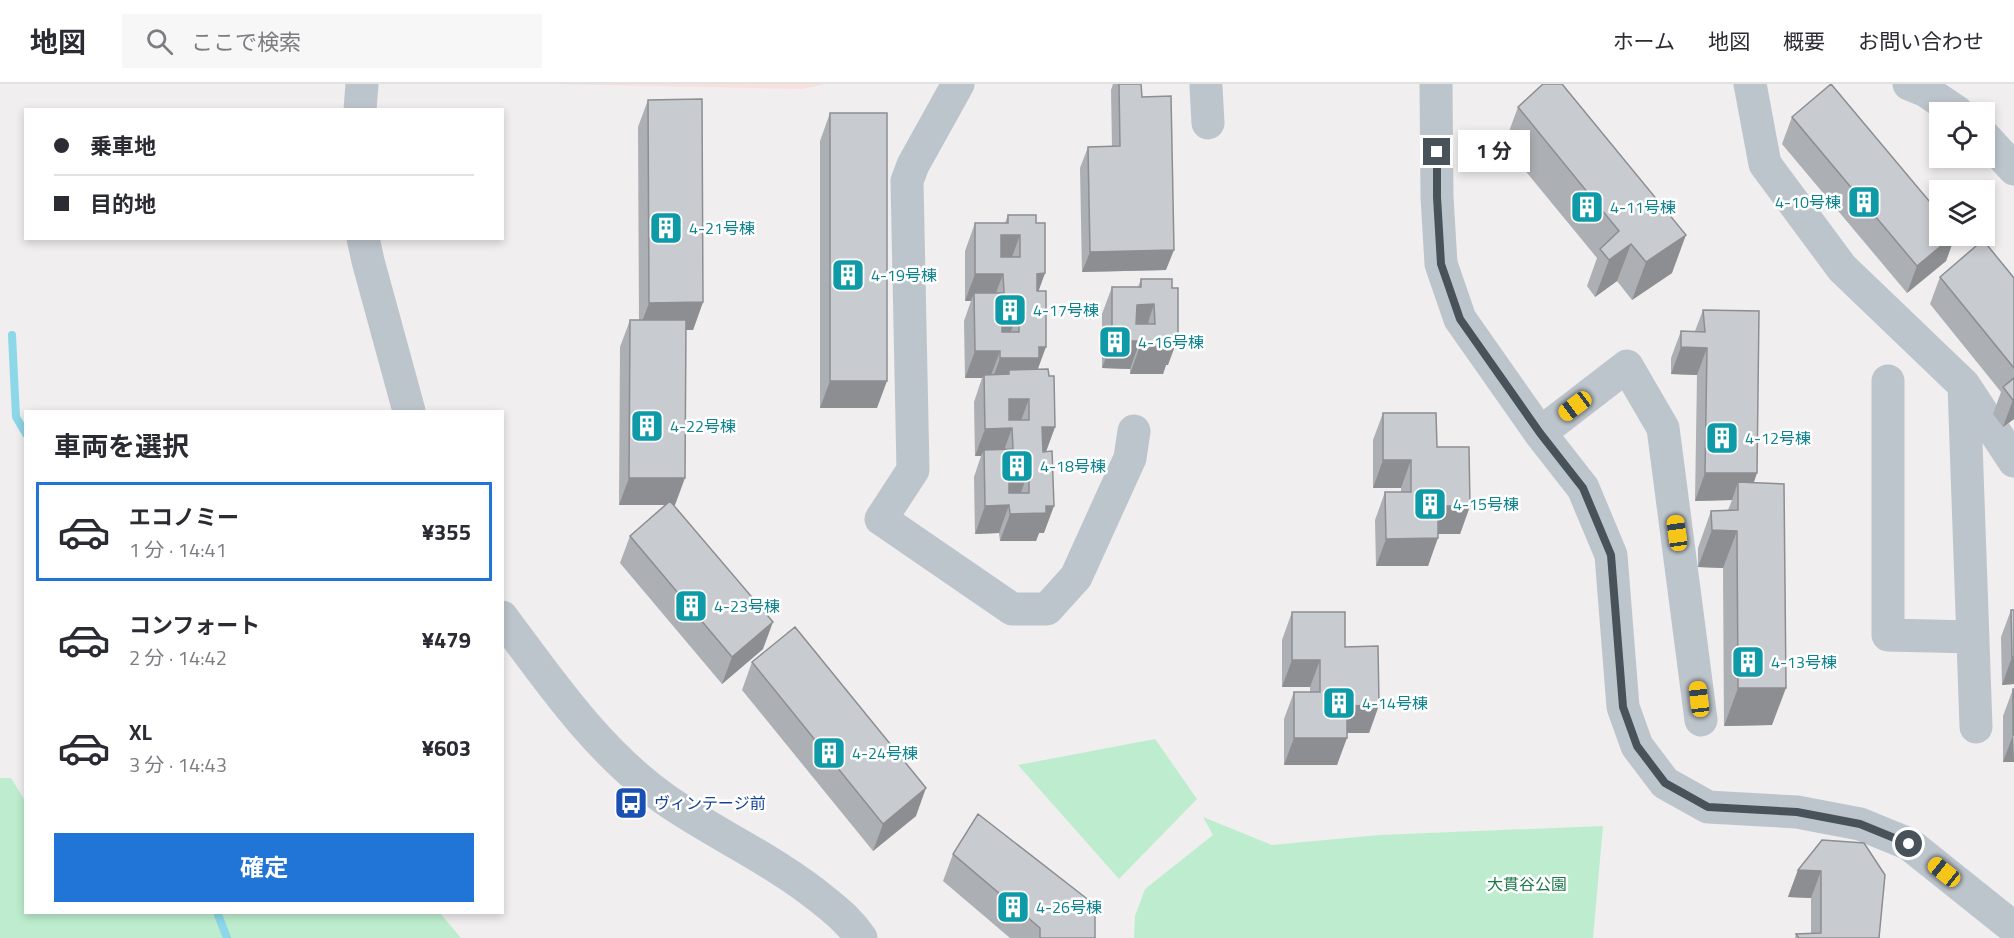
<!DOCTYPE html>
<html lang="ja">
<head>
<meta charset="utf-8">
<style>
	body { margin:0; font-family:"Titillium Web","Noto Sans JP",sans-serif; background:#f7f7f7; color:#2b2b33; height:100vh; display:flex; flex-direction:column; font-size:22px; white-space:nowrap }
	* { box-sizing:border-box; margin:0 }
	p { font-size:20px; color:#7c7c81 }
	.icon { flex:none; width:33px; height:33px; fill:none; stroke:currentColor; stroke-width:2; stroke-linecap:round; stroke-linejoin:round }
	.map { position:relative; flex:1; overflow:hidden }
	.details { position:absolute; left:24px; top:326px; width:480px; height:504px; display:flex; flex-direction:column; background:#fff; border-radius:0px; box-shadow:0 3px 9px #0003 }
	.details>* { flex:none }
	.top-card { position:absolute; left:24px; top:24px; width:480px; height:132px; border-radius:0px; box-shadow:0 3px 9px #0003; display:grid; align-content:center; height:132px; padding:0 30px; background:#fff }
	.buttons { position:absolute; left:1929px; top:18px; display:grid; gap:12px }
	.buttons a { display:grid; place-items:center; width:66px; height:66px; border-radius:0px; background:#fff; box-shadow:0 3px 9px #0003; font-size:30px }
	.end { position:absolute; width:27px; height:27px; margin:-14px; border:8px solid #47525a; background:#fff; box-shadow:0 0 0 3px #fff }
	.from { border-radius:50% }
	.bubble { position:absolute; height:42px; border-radius:0px; background:#fff; box-shadow:0 3px 9px #0003; font-size:20px; font-weight:700; line-height:42px; text-align:center }
	.car { position:absolute; width:18px; height:36px; margin:-18px -9px; border-radius:8px; box-shadow:0 0 4px 2px #0007; background:linear-gradient(#f5c518 24%,#345 0 40%,#f5c518 0 76%,#345 0 86%,#f5c518 0) }
	.top-card b { display:flex; align-items:center; gap:21px; height:57px; font-size:22px }
	.top-card b+b { border-top:2px solid #e1e1e2 }
	.top-card i { width:15px; height:15px; background:#2b2b33 }
	ul { padding:0; list-style:none }
	li { display:flex; align-items:center; gap:18px; height:99px; margin:0 12px 9px; padding:0 18px; border:3px solid transparent; border-radius:0px }
	li div { flex:1 }
	li b { display:block; font-size:22px }
	li em { font-style:normal; font-weight:700 }
	li.active { border-color:#2175d7 }
	li>.icon { width:54px; height:54px; stroke-width:1.5 }
	h2 { padding:0 30px; font-size:27px; line-height:72px }
	.action { display:flex; gap:12px; margin-top:auto; padding:12px 30px }
	.action a { flex:1; height:69px; border-radius:0px; background:#2175d7; color:#fff; font-size:24px; font-weight:700; line-height:69px; text-align:center }
	header { display:flex; align-items:center; gap:36px; box-sizing:border-box; height:84px; padding:0 30px; background:#fff; border-bottom:2px solid #e1e1e2 }
	header strong { font-size:28px }
	nav { display:flex; gap:33px; margin-inline-start:auto; font-size:21px }
	.search { width:420px; height:54px; background:#f7f7f7; display:flex; align-items:center; gap:15px; box-sizing:border-box; padding:0 21px; border-radius:0px; color:#7c7c81; font-size:22px }
	.map>svg:first-child { display:block }
	.medical { fill:#f9e0de }
	.green { fill:#bdedce }
	.lines { fill:none; stroke-linecap:round; stroke-linejoin:round }
	.stream { stroke:#8cd7e8; stroke-width:8 }
	.minor { stroke:#bdc5cc; stroke-width:33 }
	.wall { fill:#acafb3 }
	.shaded-wall { fill:#8c8e92 }
	.building { fill:#c8cbd0; stroke:#8c8e92; stroke-width:1.5; fill-rule:evenodd }
	.route { stroke:#47525a; stroke-width:8 }
	.labels { text-anchor:middle; stroke-width:5; stroke-linejoin:round; paint-order:stroke }
	.culture-label { font-size:16px; fill:#0d838f; stroke:#fff; text-anchor:start }
	.transit-label { font-size:16px; fill:#164399; stroke:#fff; text-anchor:start }
	.park-label { font-size:16px; fill:#1b7847; stroke:#fff }
</style>
</head>
<body>
<header>
<strong>地図</strong>
<div class="search"><svg class="icon" aria-label="search" viewBox="0 0 24 24"><circle cx="10" cy="10" r="6"/><path d="M15 15l6 6"/></svg>ここで検索</div>
<nav><a>ホーム</a><a>地図</a><a>概要</a><a>お問い合わせ</a></nav>
</header>
<div class="map">
<svg width="2014" height="854" viewBox="0 0 2014 854">
	<rect width="100%" height="100%" fill="#f0eeee"/>
	<path class="medical" d="M552 0H826L802 5Z"/>
	<path class="green" d="M1155 655 1197 715 1119 795 1018 681Z
		M0 694H11L25 717 26 828H439L461 854H0Z
		M1203 733 1272 761 1379 751 1603 742 1593 854H1134L1135 832 1145 805 1213 751Z"/>
	<g class="lines">
		<path class="stream" d="M12 251 16 333 26 350
			M217 828 227 854"/>
		<path class="minor" d="M958 0 913 81 907 97 913 386 881 435 1012 525H1047L1076 493 1130 374 1134 347
			M1436 0 1437 113 1441 180 1460 235 1540 349 1583 404 1611 471 1623 623 1637 662 1665 699 1708 723 1797 728 1860 740 1909 760 2014 844
			M1750 0 1765 80 1842 184 1964 301 1976 643
			M1909 0 1926 7 1957 28
			M1206 3 1208 39
			M360 26 362 0
			M1984 52 2014 85
			M363 154 368 177 409 327
			M1888 297V551L1973 553
			M1964 301 2014 377
			M1540 349 1627 282 1663 344 1701 636
			M502 533C550 598 599 669 666 716 717 751 774 776 823 816 838 828 850 838 861 854"/>
	</g>
	<path class="wall" d="M1113 0H1141L1142 13 1166 186 1082 188 1080 84 1088 63H1112L1111 6Z
		M648 16 703 218 693 246H686L674 421 763 565 722 600 620 479 630 452 665 421H619L620 263 630 236H639L638 43Z
		M1518 23 1672 189 1632 216 1617 197 1595 213 1587 202 1597 174 1504 61Z
		M830 29 877 324H820V57Z
		M1792 33 1940 152H1955L1946 177 1907 209 1782 60Z
		M1008 131 1036 139 1045 189 1038 207V285L1055 343 1046 368 1044 449H1039L1036 457H1000L999 449 975 450 974 393 981 372H975L974 318 982 294H965L964 237 971 217H965V167L975 139H1005Z
		M1940 193 2014 194V335L2003 343 1993 330 2001 308 1930 220Z
		M1141 195H1172L1168 281H1166L1163 290H1130V285L1102 284V230L1112 203H1138Z
		M1703 226 1754 399 1772 641 1724 642 1723 484 1698 483V464L1711 427 1728 426 1732 416 1695 417 1697 291 1671 290V274L1681 247H1695Z
		M1383 329 1437 363 1470 422 1460 450H1438L1428 482H1376L1375 436 1385 408H1401V404H1373V356Z
		M2011 526 2014 600 2002 601 2001 553Z
		M1292 528 1345 563 1379 621 1369 649H1347L1337 681H1284V635L1294 608H1310V603H1282V556Z
		M752 578 916 732 873 767 742 606Z
		M2013 605 2014 678H2003V632Z
		M1822 756 1879 854H1795L1796 850 1811 849V814L1788 813 1798 786Z
		M953 770 1095 854H1010L943 797Z"/>
	<path class="shaded-wall" d="M1001 151H1020L1010 178H991Z
		M1686 151 1672 189 1632 216 1646 178Z
		M1953 152H1955L1946 177 1907 209 1917 182Z
		M1631 160 1617 197 1595 213 1609 176Z
		M1174 166 1166 186 1082 188 1090 168Z
		M1045 189 1035 217 1037 190Z
		M975 190H1003L993 217 974 209 971 217H965Z
		M703 218 693 246H639L649 219Z
		M1154 220 1145 248H1127L1137 221Z
		M1002 225H1019L1009 253H992Z
		M1173 254H1178L1168 281H1166L1163 290H1130L1140 262Z
		M1112 257H1140L1130 285 1102 284Z
		M1039 263H1046L1036 290 1009 286 1004 302H990L1000 274Z
		M1681 263 1707 264 1697 291 1671 290Z
		M975 267H1000L990 294 984 291 982 294H965Z
		M830 297H887L877 324H820Z
		M1009 315H1029L1019 342H999Z
		M2014 315V335L2003 343 2013 316Z
		M1042 343H1055L1045 370H1032Z
		M1012 344 1002 372 984 366 981 372H975L985 345Z
		M1383 376H1411L1401 404H1373Z
		M1009 386H1029L1019 414H999Z
		M1705 389H1757L1748 416 1738 398 1732 416 1695 417Z
		M629 394H685L675 421H619Z
		M1009 421 999 449 975 450 985 422Z
		M1046 422H1054L1044 449H1039L1036 457H1000L1010 430Z
		M1438 422H1470L1460 450H1428Z
		M1712 446 1737 447 1723 484 1698 483Z
		M1438 454 1428 482H1376L1386 455Z
		M773 538 763 565 722 600 732 573Z
		M2012 573H2014V600L2002 601Z
		M1292 576H1320L1310 603H1282Z
		M1738 604H1786L1772 641 1724 642Z
		M1379 621 1369 649H1337L1347 622Z
		M2013 651 2014 678H2003Z
		M1294 654H1347L1337 681H1284Z
		M926 704 916 732 873 767 883 740Z
		M1798 786 1821 787 1811 814 1788 813Z"/>
	<path class="building" d="M1119 0H1141L1142 13 1171 12 1174 166 1090 168 1088 63 1120 62Z
		M1543 0H1562L1686 151 1646 178 1631 160 1609 176 1600 165 1619 147 1518 23Z
		M1831 0 1940 130V152H1953L1917 182 1792 33Z
		M702 15 703 218 649 219 648 16Z
		M830 29H887V297H830Z
		M1008 131H1036V139H1045V189L1037 190V207H1046V263H1039V274H1000V267H975L974 209H1004L1003 190H975V139H1008ZM1001 151H1020V173H1001ZM1002 225H1019V248H1002Z
		M1983 156 2014 194V284L1940 193Z
		M1141 195H1172V204H1178V254H1173V263L1140 262V257H1112V203H1141ZM1154 220 1155 240H1136L1137 221Z
		M1703 226 1759 227 1757 389H1705L1707 264 1681 263V247L1705 248Z
		M630 236H686L685 394H629Z
		M1048 285 1049 292H1054L1055 343H1042L1043 368 1052 367 1054 422H1046V429L1010 430 1009 421 985 422 984 366 1013 365 1012 344 985 345 984 291 1009 290V286ZM1009 315H1029V336H1009ZM1009 386H1029V409H1009Z
		M2014 294V315L2013 316 2003 303Z
		M1383 329H1436L1437 363H1469L1470 422H1438V454L1386 455 1385 408H1411V376H1383Z
		M1738 398 1784 400 1786 604H1738L1737 447 1712 446 1711 427 1738 426Z
		M670 417 773 538 732 573 630 452Z
		M2011 526H2014V573H2012Z
		M1292 528H1345V563L1378 562 1379 621 1347 622V654H1294V608H1320V576H1292Z
		M795 543 926 704 883 740 752 578Z
		M2013 605H2014V651H2013Z
		M978 730 1095 821V854H1040V844L953 770Z
		M1822 756 1864 759 1885 791 1879 854H1799L1796 850 1821 849V787L1798 786Z"/>
	<g class="lines">
		<path class="route" d="M1437 68V113L1441 180 1460 235 1540 349 1583 404 1611 471 1623 623 1637 662 1665 699 1708 723 1797 728 1860 740 1909 760"/>
	</g>
	<defs>
		<g id="building-square" transform="scale(1.725)"><rect x="-9" y="-9" width="18" height="18" rx="4" fill="#0f9aa8" stroke="#fff"/><path d="M-4-6H4V6H1V3H-1V6H-4ZM-2.5-4.3h1.7v1.8h-1.7ZM.8-4.3h1.7v1.8H.8ZM-2.5-1h1.7V.8h-1.7ZM.8-1h1.7V.8H.8Z" fill="#fff"/></g>
		<g id="bus-square" transform="scale(1.725)"><rect x="-9" y="-9" width="18" height="18" rx="4" fill="#1a4fb4" stroke="#fff"/><path d="M-5-6H5V4H4V6H2V4H-2V6H-4V4H-5ZM-3.5-4V0h7V-4ZM-3.5 1.2v1.5H-2V1.2ZM2 1.2v1.5H3.5V1.2Z" fill="#fff"/></g>
	</defs>
	<g fill-rule="evenodd">
		<use href="#building-square" x="1864" y="118"/>
		<use href="#building-square" x="1587" y="123"/>
		<use href="#building-square" x="666" y="144"/>
		<use href="#building-square" x="848" y="191"/>
		<use href="#building-square" x="1010" y="226"/>
		<use href="#building-square" x="1115" y="258"/>
		<use href="#building-square" x="647" y="342"/>
		<use href="#building-square" x="1722" y="354"/>
		<use href="#building-square" x="1017" y="382"/>
		<use href="#building-square" x="1430" y="420"/>
		<use href="#building-square" x="691" y="522"/>
		<use href="#building-square" x="1748" y="578"/>
		<use href="#building-square" x="1339" y="619"/>
		<use href="#building-square" x="829" y="669"/>
		<use href="#bus-square" x="631" y="719"/>
		<use href="#building-square" x="1013" y="823"/>
	</g>
	<g class="labels">
		<g class="culture-label">
			<text x="1841" y="124" text-anchor="end">4-10号棟</text>
			<text x="1610" y="129">4-11号棟</text>
			<text x="689" y="150">4-21号棟</text>
			<text x="871" y="197">4-19号棟</text>
			<text x="1033" y="232">4-17号棟</text>
			<text x="1138" y="264">4-16号棟</text>
			<text x="670" y="348">4-22号棟</text>
			<text x="1745" y="360">4-12号棟</text>
			<text x="1040" y="388">4-18号棟</text>
			<text x="1453" y="426">4-15号棟</text>
			<text x="714" y="528">4-23号棟</text>
			<text x="1771" y="584">4-13号棟</text>
			<text x="1362" y="625">4-14号棟</text>
			<text x="852" y="675">4-24号棟</text>
			<text x="1036" y="829">4-26号棟</text>
		</g>
		<g class="transit-label">
			<text x="654" y="725">ヴィンテージ前</text>
		</g>
		<g class="park-label">
			<text x="1527" y="806">大貫谷公園</text>
		</g>
	</g>
</svg>
<div class="buttons">
<a><svg class="icon" aria-label="locate" viewBox="0 0 24 24"><circle cx="12" cy="12" r="6"/><path d="M12 2v4M12 18v4M2 12h4M18 12h4"/></svg></a>
<a><svg class="icon" aria-label="layers" viewBox="0 0 24 24"><path d="M12 4l9 5-9 5-9-5zM3 14l9 5 9-5"/></svg></a>
</div>
<i class="end from" style="left:1909px;top:760px"></i>
<i class="end" style="left:1437px;top:68px"></i>
<div class="bubble" style="left:1458px;top:46px;width:72px">1 分</div>
<i class="car" style="left:1575px;top:322px;rotate:233deg"></i>
<i class="car" style="left:1677px;top:449px;rotate:352deg"></i>
<i class="car" style="left:1699px;top:615px;rotate:353deg"></i>
<i class="car" style="left:1944px;top:788px;rotate:309deg"></i>
<div class="top-card">
<b><i class="from"></i>乗車地</b>
<b><i></i>目的地</b>
</div>
<section class="details">
<h2>車両を選択</h2>
<ul>
<li class="active"><svg class="icon" aria-label="car" viewBox="0 0 24 24"><path d="M5 17H2v-5l4-1 3-4h7l3 4 3 1v5h-3M9 17h6M6 11h13"/><circle cx="7" cy="17" r="2"/><circle cx="17" cy="17" r="2"/></svg><div><b>エコノミー</b><p>1 分 · 14:41</p></div><em>¥355</em></li>
<li><svg class="icon" aria-label="car" viewBox="0 0 24 24"><path d="M5 17H2v-5l4-1 3-4h7l3 4 3 1v5h-3M9 17h6M6 11h13"/><circle cx="7" cy="17" r="2"/><circle cx="17" cy="17" r="2"/></svg><div><b>コンフォート</b><p>2 分 · 14:42</p></div><em>¥479</em></li>
<li><svg class="icon" aria-label="car" viewBox="0 0 24 24"><path d="M5 17H2v-5l4-1 3-4h7l3 4 3 1v5h-3M9 17h6M6 11h13"/><circle cx="7" cy="17" r="2"/><circle cx="17" cy="17" r="2"/></svg><div><b>XL</b><p>3 分 · 14:43</p></div><em>¥603</em></li>
</ul>
<div class="action"><a>確定</a></div>
</section>
</div>
</body>
</html>
